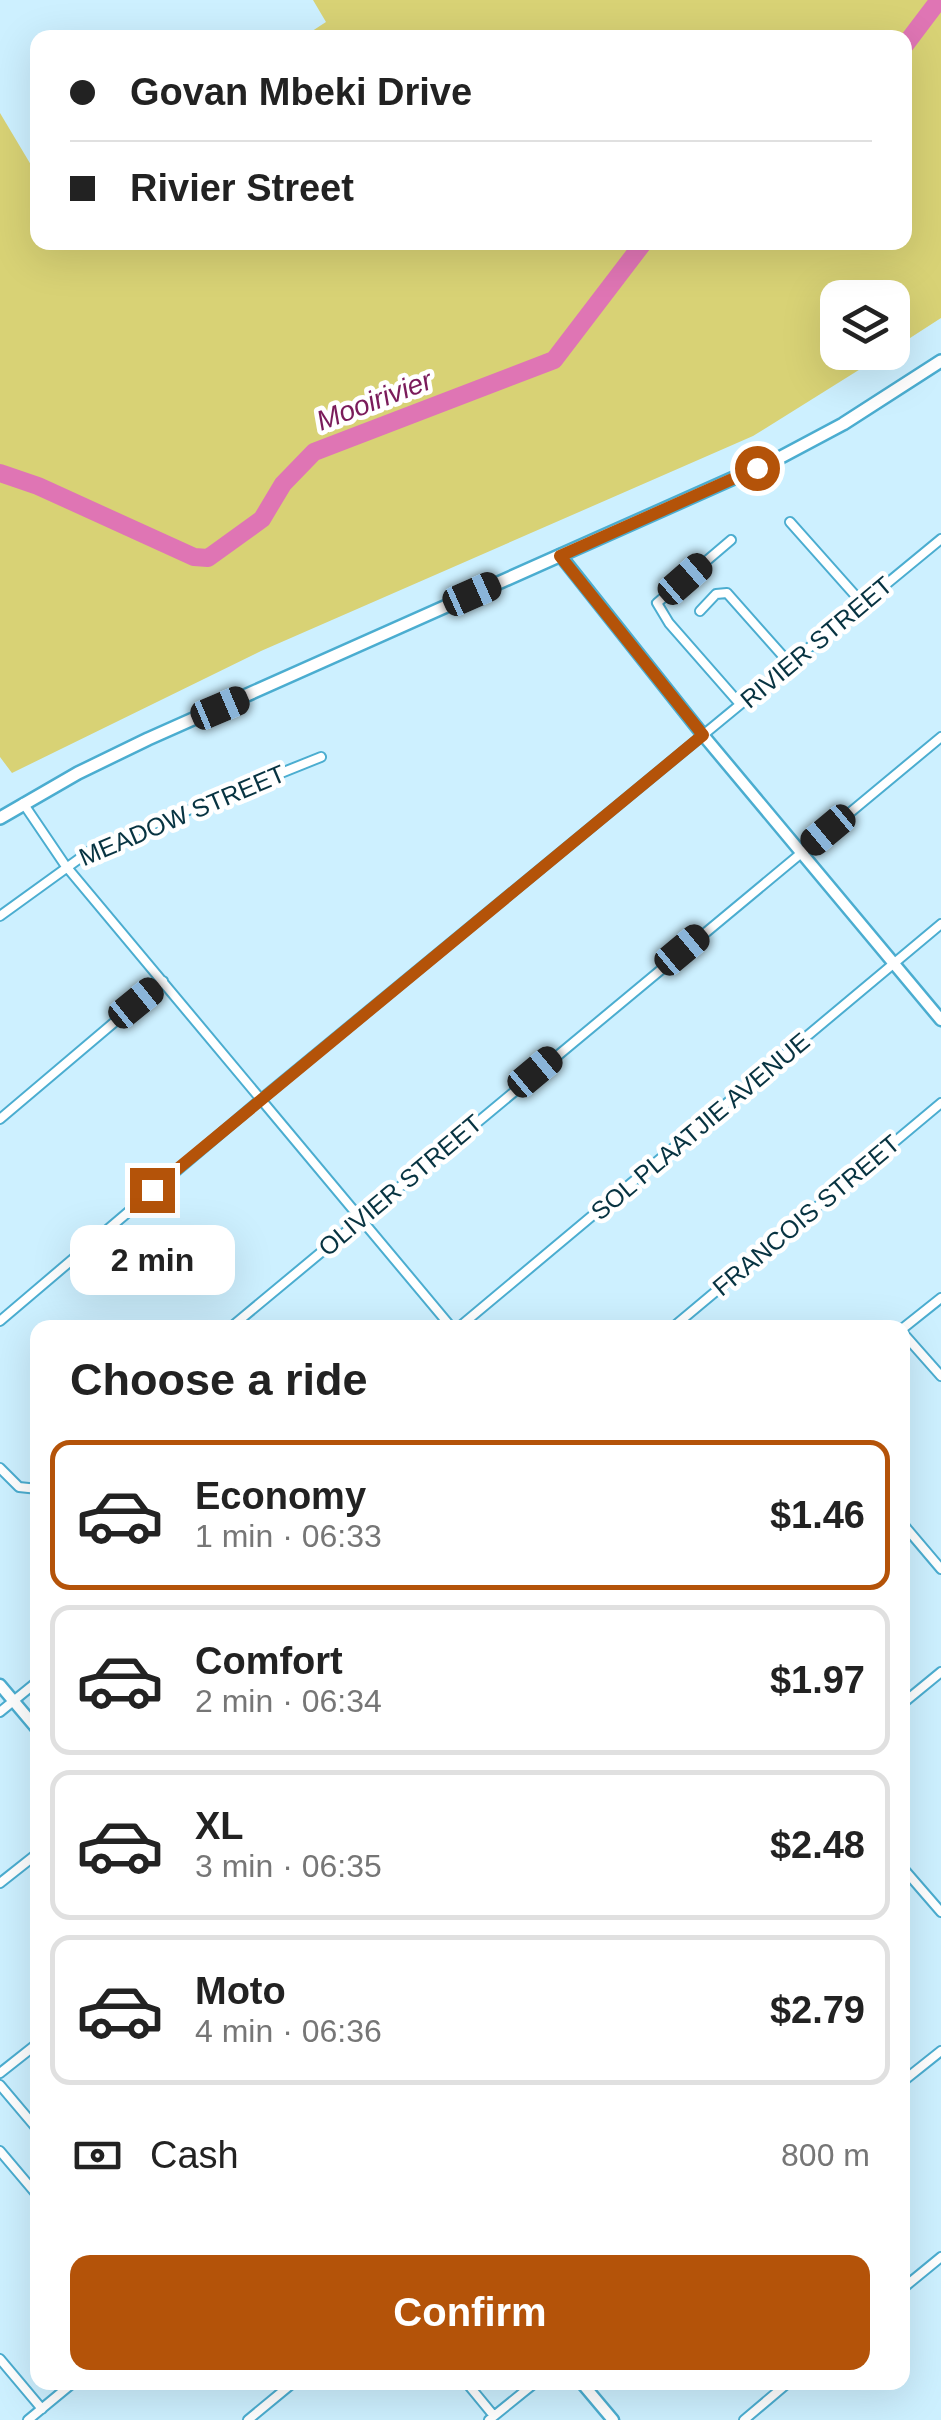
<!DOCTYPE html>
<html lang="en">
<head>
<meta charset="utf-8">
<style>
	body { margin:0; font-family:Helvetica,sans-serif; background:#f6f6f6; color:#222; height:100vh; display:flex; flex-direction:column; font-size:38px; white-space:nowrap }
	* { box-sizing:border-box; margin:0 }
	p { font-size:32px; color:#767676 }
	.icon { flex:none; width:55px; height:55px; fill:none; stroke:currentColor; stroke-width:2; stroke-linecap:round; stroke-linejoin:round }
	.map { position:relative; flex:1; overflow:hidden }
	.drawer { position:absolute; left:30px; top:1320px; width:880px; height:1070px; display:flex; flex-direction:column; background:#fff; border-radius:20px; box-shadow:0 10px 40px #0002 }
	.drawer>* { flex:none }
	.hud { position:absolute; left:30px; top:30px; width:882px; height:220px; border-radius:20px; box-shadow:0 10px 40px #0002; display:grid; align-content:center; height:220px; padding:0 40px; background:#fff }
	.tools { position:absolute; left:820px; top:280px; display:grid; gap:20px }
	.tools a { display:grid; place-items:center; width:90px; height:90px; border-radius:20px; background:#fff; box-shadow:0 10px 40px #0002; font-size:50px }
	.end { position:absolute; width:45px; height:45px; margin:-22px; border:12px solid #b45309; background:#fff; box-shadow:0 0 0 5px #fff }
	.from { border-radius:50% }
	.bubble { position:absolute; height:70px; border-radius:20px; background:#fff; box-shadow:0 10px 40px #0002; font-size:32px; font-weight:600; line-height:70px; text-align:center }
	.car { position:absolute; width:30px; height:60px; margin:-30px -15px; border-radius:12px; box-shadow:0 0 8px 2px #0007; background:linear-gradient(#222 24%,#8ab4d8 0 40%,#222 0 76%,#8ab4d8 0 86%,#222 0) }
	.hud b { display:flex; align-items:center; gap:35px; height:95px; font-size:38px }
	.hud b+b { border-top:2px solid #e0e0e0 }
	.hud i { width:25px; height:25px; background:#222 }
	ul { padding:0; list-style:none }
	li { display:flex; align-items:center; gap:30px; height:150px; margin:0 20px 15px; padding:0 20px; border:5px solid #e0e0e0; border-radius:20px }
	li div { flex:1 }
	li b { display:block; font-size:38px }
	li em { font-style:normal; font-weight:600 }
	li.on { border-color:#b45309 }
	li>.icon { width:90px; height:90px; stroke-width:1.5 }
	h2 { padding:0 40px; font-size:45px; line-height:120px }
	.pay { display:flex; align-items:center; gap:25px; height:110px; padding:0 40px; font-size:38px }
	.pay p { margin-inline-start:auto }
	.button { display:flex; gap:20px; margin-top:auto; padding:20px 40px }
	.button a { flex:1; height:115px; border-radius:20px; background:#b45309; color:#fff; font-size:40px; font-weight:600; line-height:115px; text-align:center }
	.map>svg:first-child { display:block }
	.green { fill:#d8d275 }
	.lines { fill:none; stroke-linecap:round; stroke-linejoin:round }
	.river { stroke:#df75b4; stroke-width:18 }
	.minor-casing { stroke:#4badd0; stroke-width:12 }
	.tertiary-casing { stroke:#4badd0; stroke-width:15 }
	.secondary-casing { stroke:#4badd0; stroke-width:16 }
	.minor { stroke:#fff; stroke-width:8 }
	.tertiary { stroke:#fff; stroke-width:10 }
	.secondary { stroke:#fff; stroke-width:11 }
	.route { stroke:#b45309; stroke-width:12 }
	.labels { text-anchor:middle; stroke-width:9; stroke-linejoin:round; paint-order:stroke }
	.street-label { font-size:25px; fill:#073341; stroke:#fff }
	.water-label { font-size:28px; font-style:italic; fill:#7a1b5a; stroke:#fff }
</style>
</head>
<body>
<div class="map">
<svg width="941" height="2420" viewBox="0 0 941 2420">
	<rect width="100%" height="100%" fill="#cdf0ff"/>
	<path class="green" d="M313 0H941V318L893 349 892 298H838V352L886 353 753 436 261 651 12 773 0 757V113L37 175 38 242H905V38L303 37 326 22Z"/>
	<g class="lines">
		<path class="river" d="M905 45 939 0
			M0 473 38 486 194 557 208 558 262 519 283 484 314 452 554 360 644 242"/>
		<g class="minor-casing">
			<path id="minor" d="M790 522 862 603
				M731 540 657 603 669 623 740 704
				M700 611 716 594 727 593 790 664
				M23 803 65 865 452 1328
				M0 916 94 848 321 757
				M0 1119 163 981
				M0 1321 260 1100 941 539
				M230 1328 941 737
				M458 1328 941 924
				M672 1328 941 1103
				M902 1329 941 1298
				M902 1332 941 1376
				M0 1468 19 1487 38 1489
				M902 1523 941 1569
				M902 1704 941 1672
				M0 1712 38 1681
				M902 1867 941 1912
				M0 1883 38 1853
				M0 2073 38 2043
				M902 2082 941 2051
				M0 2085 38 2130
				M0 2151 38 2196
				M902 2289 941 2257
				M0 2359 42 2409
				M466 2382 494 2416
				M28 2420 74 2382
				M248 2420 294 2382
				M489 2420 536 2382
				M744 2420 789 2382"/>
		</g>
		<g class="tertiary-casing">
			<path id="tertiary" d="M560 555 703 735 941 1020
				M0 1685 38 1730
				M581 2382 613 2420"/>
		</g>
		<g class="secondary-casing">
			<path id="secondary" d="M0 818 78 773 148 739 781 457 843 424 941 361"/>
		</g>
		<use href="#minor" class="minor"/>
		<use href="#tertiary" class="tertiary"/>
		<use href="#secondary" class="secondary"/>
	</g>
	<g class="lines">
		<path class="route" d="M152 1190 703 735 560 556 757 468"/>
	</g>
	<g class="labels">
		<g class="street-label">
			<text transform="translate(816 642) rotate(-40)" y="9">RIVIER STREET</text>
			<text transform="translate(182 815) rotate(-23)" y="9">MEADOW STREET</text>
			<text transform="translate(700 1126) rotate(-40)" y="9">SOL PLAATJIE AVENUE</text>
			<text transform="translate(400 1185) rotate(-40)" y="9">OLIVIER STREET</text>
			<text transform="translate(806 1215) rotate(-40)" y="9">FRANCOIS STREET</text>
		</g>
		<g class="water-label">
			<text transform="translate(374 400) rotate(-21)" y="10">Mooirivier</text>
		</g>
	</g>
</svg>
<div class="tools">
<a><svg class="icon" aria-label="layers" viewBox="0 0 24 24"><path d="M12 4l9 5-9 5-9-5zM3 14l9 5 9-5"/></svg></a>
</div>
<i class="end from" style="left:757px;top:468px"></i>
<i class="end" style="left:152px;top:1190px"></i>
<div class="bubble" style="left:70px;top:1225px;width:165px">2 min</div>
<i class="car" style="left:685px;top:579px;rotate:49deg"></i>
<i class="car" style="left:472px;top:594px;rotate:66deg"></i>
<i class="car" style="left:220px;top:708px;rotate:67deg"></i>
<i class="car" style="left:828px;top:830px;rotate:230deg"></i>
<i class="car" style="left:682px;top:950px;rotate:50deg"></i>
<i class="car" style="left:136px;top:1003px;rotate:51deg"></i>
<i class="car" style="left:535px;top:1072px;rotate:50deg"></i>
<div class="hud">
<b><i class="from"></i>Govan Mbeki Drive</b>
<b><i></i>Rivier Street</b>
</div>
<section class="drawer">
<h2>Choose a ride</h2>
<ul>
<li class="on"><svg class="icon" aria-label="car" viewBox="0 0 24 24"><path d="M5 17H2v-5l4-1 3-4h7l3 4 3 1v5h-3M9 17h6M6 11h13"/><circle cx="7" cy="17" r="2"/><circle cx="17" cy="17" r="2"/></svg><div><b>Economy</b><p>1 min · 06:33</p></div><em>$1.46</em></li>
<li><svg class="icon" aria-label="car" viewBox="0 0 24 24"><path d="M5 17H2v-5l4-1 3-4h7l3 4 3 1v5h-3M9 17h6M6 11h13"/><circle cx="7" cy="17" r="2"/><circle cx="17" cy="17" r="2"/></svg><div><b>Comfort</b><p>2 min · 06:34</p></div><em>$1.97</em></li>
<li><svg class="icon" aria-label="car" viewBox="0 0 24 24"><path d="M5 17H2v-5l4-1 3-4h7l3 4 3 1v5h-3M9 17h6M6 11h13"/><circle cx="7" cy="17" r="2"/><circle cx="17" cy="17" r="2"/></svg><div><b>XL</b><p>3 min · 06:35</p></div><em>$2.48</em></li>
<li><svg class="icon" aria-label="car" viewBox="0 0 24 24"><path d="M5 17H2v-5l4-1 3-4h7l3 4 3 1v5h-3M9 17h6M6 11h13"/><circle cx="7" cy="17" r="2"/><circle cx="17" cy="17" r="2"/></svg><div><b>Moto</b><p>4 min · 06:36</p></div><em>$2.79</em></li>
</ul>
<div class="pay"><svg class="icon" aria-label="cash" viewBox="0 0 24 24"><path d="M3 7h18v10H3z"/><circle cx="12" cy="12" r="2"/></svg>Cash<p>800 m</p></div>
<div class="button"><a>Confirm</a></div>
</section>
</div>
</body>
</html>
